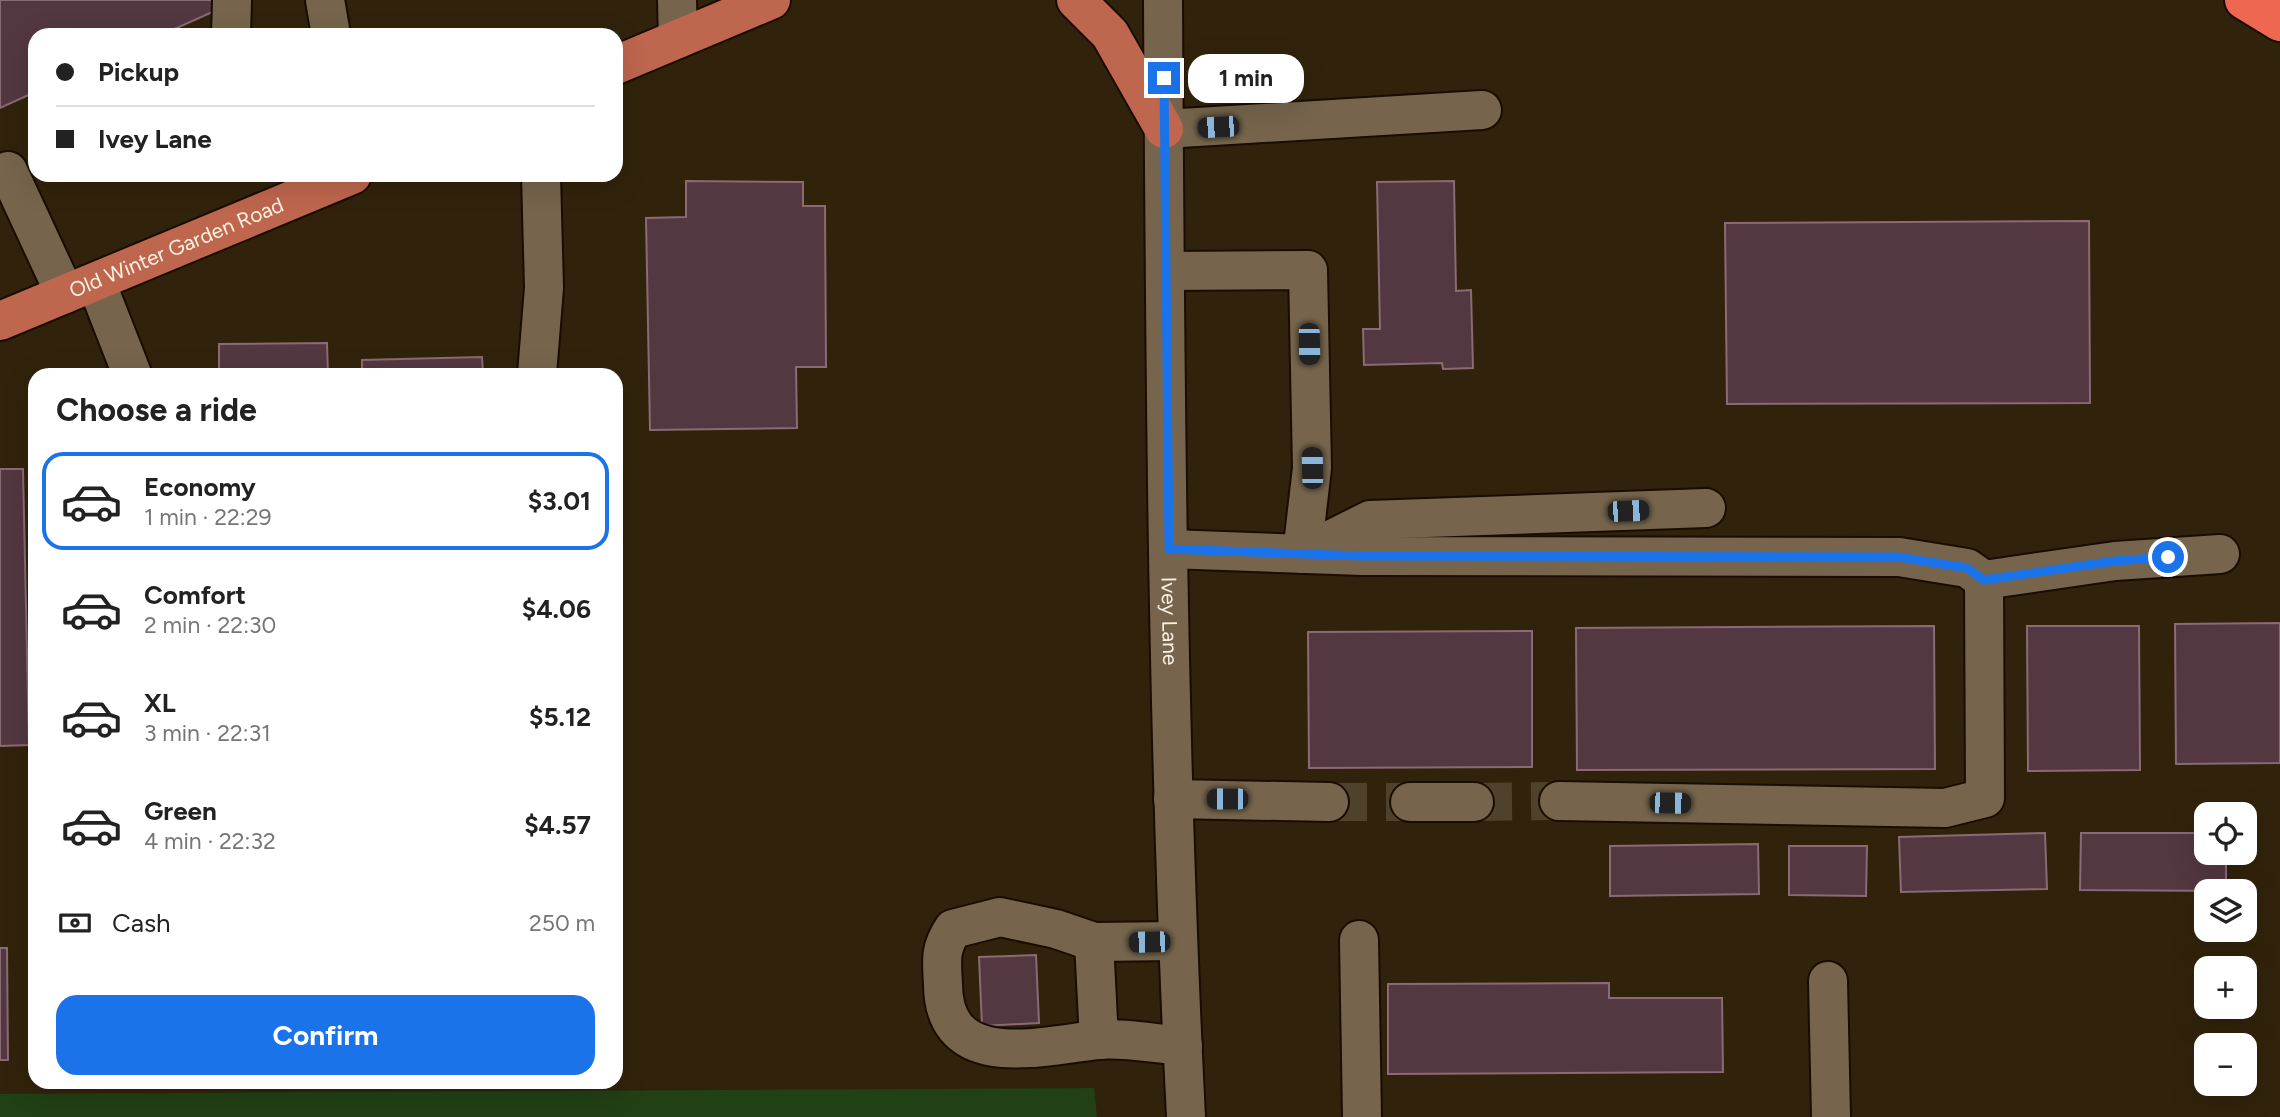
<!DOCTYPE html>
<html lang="en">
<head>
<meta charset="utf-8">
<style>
	body { margin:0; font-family:Figtree,sans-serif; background:#f6f6f6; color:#222; height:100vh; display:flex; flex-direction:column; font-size:26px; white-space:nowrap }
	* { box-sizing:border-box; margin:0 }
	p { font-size:23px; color:#767676 }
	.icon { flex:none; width:38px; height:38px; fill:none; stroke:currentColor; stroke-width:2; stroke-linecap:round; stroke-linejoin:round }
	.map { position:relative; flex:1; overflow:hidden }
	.panel { position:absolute; left:28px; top:368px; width:595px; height:721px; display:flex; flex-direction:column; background:#fff; border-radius:21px; box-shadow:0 7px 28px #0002 }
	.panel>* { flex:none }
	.top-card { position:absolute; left:28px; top:28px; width:595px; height:154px; border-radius:21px; box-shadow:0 7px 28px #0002; display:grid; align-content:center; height:154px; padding:0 28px; background:#fff }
	.buttons { position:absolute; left:2194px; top:802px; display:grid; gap:14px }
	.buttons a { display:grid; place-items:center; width:63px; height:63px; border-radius:14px; background:#fff; box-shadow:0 7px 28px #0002; font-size:35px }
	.end { position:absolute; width:32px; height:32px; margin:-16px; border:9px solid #1a73e8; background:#fff; box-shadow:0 0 0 4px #fff }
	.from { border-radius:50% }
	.bubble { position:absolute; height:49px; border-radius:21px; background:#fff; box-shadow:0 7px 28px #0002; font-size:23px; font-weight:700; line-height:49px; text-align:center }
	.car { position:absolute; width:21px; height:42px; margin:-21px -10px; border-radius:9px; box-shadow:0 0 5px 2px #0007; background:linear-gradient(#222 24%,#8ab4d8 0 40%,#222 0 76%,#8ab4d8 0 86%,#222 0) }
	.top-card b { display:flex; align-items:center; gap:24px; height:66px; font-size:26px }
	.top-card b+b { border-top:2px solid #e0e0e0 }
	.top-card i { width:18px; height:18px; background:#222 }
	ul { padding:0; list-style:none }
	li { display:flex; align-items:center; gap:21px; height:98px; margin:0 14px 10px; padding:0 14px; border:4px solid transparent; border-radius:21px }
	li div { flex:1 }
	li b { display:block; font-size:26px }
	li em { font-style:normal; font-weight:700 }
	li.selected { border-color:#1a73e8 }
	li>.icon { width:63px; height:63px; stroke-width:1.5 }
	h2 { padding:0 28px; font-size:32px; line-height:84px }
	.pay { display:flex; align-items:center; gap:18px; height:77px; padding:0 28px; font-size:26px }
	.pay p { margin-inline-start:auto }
	.action { display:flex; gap:14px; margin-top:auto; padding:14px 28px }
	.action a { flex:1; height:80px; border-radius:21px; background:#1a73e8; color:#fff; font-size:28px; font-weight:700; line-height:80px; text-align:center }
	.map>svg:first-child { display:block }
	.green { fill:#214013 }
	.building { fill:#533741; stroke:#8a6a75; stroke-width:2 }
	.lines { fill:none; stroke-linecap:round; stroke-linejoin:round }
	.minor-tunnel { stroke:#4f422b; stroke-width:38; stroke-dasharray:38 19; stroke-linecap:butt }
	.minor-casing { stroke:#190c00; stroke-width:42 }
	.major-casing { stroke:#190c00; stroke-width:42 }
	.highway-casing { stroke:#190c00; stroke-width:42 }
	.minor { stroke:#76654c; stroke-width:38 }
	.major { stroke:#be664e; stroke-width:38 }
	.highway { stroke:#ee6750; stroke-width:38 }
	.route { stroke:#1a73e8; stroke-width:9 }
	.labels { text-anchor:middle; stroke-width:7; stroke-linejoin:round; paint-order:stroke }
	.street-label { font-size:21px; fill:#faf1e2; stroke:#31230b }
</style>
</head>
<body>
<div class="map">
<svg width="2280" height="1117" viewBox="0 0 2280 1117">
	<rect width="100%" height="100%" fill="#31230b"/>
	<path class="green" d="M1094 1088 1097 1117H0V1094Z"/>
	<path class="building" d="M0 0H224L226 6 161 35H35V92L0 108Z
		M686 181 803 182V206H825L826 367H796L797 428 650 430 646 218 686 217Z
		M1454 181 1456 291 1471 290 1473 368 1443 369 1442 363 1364 365 1363 329H1380L1377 182Z
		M2089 221 2090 403 1727 404 1725 223Z
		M327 343 328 374H219V344Z
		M482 357 483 374H362V360Z
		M0 469H23L29 745 0 746Z
		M2280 623V763L2176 764 2175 624Z
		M1934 626 1935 769 1577 770 1576 628Z
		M2027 626H2139L2140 770 2028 771Z
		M1532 631V767L1309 768 1308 632Z
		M2045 833 2047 889 1901 892 1899 837Z
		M2081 833H2207V852H2226V891L2080 890Z
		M1758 844 1759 894 1610 896V846Z
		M1789 846H1867L1866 896 1789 895Z
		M0 948H7L8 1060H0Z
		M1036 955 1039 1023 982 1026 979 957Z
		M1609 983V998H1722L1723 1072 1388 1074V984Z"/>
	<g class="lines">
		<path class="minor-tunnel" d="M1329 802H1410
			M1474 802 1559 801"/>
		<g class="minor-casing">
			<g id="minor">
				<path d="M325 0 331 35"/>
				<path d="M677 0 678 39"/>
				<path id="s1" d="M1163 0C1165 372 1167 745 1186 1117"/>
				<path d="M231 35 232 0"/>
				<path d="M1164 129 1482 110"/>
				<path d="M8 171 65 294"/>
				<path d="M1165 271 1308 270 1312 468 1302 554"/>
				<path d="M96 282 132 374"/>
				<path d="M537 374 544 288 541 175"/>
				<path d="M1169 549 1363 556 1899 557 1967 568 1984 580 1985 798 1945 808 1559 801"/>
				<path d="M1304 553 1370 520 1706 508"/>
				<path d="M1984 580 2115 561 2220 554"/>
				<path d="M1173 799 1329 802"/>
				<path d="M1410 802H1474"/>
				<path d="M1359 940 1362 1117"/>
				<path d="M1176 941 1094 942 1056 929 1000 917 953 929C939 950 942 961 943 985 944 1073 1041 1046 1097 1040 1124 1037 1155 1044 1183 1046"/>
				<path d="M1094 942 1099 1040"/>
				<path d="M1828 981 1831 1117"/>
			</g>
		</g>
		<g class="major-casing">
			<g id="major">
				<path d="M1076 0 1110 34 1164 129"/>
				<path d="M616 65 771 0"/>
				<path id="s2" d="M0 321 352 175"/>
			</g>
		</g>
		<g class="highway-casing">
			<path id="highway" d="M2244 0 2280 22"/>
		</g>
		<use href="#minor" class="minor"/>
		<use href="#major" class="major"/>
		<use href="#highway" class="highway"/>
	</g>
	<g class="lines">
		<path class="route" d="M1164 78 1169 549 1363 556 1899 557 1967 568 1984 580 2115 561 2168 557"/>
	</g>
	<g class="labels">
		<g class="street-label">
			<text dy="7" stroke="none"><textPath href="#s2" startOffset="191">Old Winter Garden Road</textPath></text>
			<text dy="7" stroke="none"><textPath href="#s1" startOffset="621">Ivey Lane</textPath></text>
		</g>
	</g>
</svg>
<div class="buttons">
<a><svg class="icon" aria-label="locate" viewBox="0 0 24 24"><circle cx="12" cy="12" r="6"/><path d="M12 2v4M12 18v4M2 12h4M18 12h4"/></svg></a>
<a><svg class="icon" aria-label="layers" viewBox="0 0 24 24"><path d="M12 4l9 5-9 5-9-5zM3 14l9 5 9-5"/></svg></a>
<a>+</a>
<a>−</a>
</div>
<i class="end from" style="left:2168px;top:557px"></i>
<i class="end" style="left:1164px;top:78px"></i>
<div class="bubble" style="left:1188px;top:54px;width:116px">1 min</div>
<i class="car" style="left:1218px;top:127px;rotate:267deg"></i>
<i class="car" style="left:1309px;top:344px;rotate:179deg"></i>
<i class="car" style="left:1312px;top:468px;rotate:359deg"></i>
<i class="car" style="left:1628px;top:511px;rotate:88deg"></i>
<i class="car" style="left:1227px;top:799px;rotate:270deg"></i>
<i class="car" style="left:1670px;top:803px;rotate:91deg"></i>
<i class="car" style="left:1149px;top:942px;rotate:269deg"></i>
<div class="top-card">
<b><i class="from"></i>Pickup</b>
<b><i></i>Ivey Lane</b>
</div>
<section class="panel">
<h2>Choose a ride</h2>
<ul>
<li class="selected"><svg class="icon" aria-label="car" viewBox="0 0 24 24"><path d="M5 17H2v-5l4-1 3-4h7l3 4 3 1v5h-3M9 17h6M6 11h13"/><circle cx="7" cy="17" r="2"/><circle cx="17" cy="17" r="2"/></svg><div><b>Economy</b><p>1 min · 22:29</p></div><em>$3.01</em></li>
<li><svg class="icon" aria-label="car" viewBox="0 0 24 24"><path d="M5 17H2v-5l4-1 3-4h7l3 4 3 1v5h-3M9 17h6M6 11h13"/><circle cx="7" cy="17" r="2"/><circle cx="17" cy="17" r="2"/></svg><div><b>Comfort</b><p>2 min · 22:30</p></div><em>$4.06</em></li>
<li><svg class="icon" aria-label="car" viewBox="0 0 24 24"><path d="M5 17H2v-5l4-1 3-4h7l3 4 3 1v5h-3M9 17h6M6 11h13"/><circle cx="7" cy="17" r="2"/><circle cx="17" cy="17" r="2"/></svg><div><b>XL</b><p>3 min · 22:31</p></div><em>$5.12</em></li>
<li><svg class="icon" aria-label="car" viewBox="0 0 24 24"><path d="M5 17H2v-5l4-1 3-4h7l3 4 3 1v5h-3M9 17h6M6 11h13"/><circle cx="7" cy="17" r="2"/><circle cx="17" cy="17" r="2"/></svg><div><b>Green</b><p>4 min · 22:32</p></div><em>$4.57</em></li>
</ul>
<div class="pay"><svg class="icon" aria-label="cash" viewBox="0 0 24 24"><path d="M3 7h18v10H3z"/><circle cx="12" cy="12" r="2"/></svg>Cash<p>250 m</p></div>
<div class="action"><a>Confirm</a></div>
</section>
</div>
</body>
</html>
